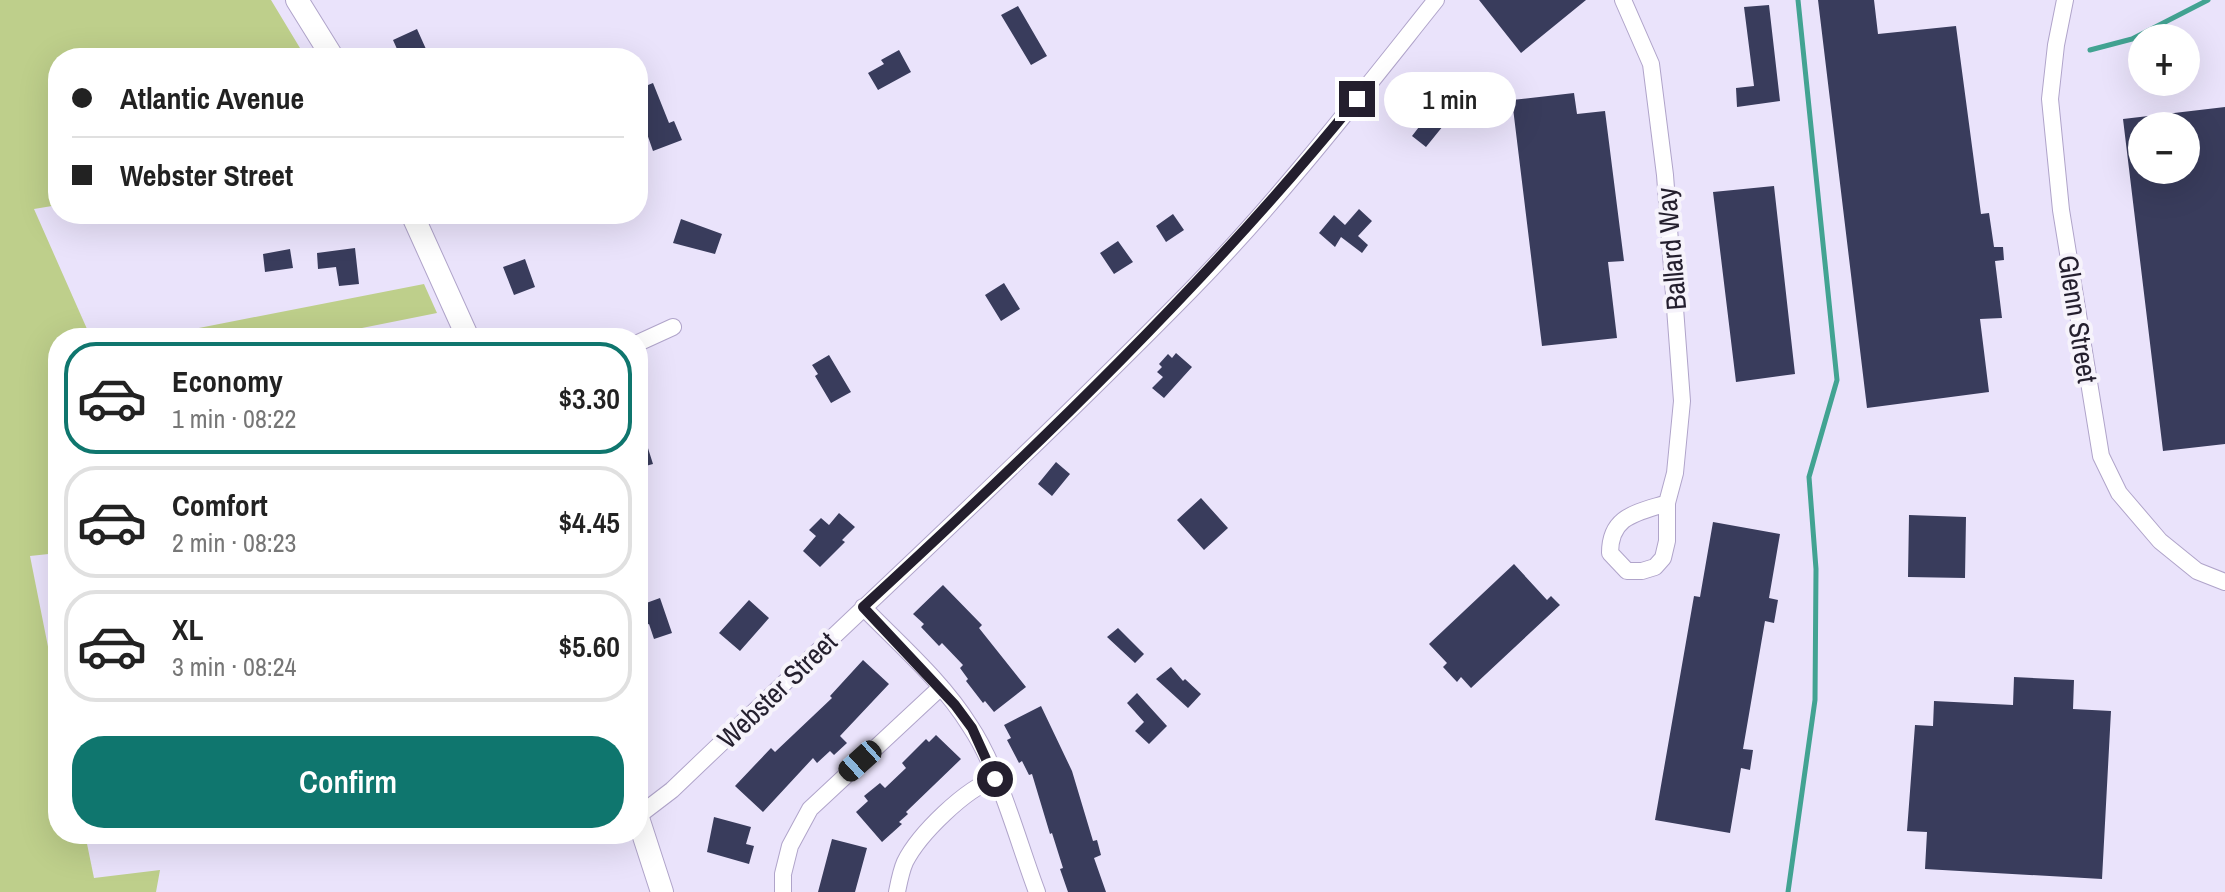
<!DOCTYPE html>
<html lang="en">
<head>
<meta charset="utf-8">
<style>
	body { margin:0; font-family:"Archivo Narrow",sans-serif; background:#f2f2f2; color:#222; height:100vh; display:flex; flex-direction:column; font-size:30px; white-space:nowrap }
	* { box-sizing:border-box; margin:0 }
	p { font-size:26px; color:#767676 }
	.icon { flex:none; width:44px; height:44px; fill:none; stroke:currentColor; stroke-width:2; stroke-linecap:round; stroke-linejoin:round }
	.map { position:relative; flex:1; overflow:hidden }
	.sheet { position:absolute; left:48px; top:328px; width:600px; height:516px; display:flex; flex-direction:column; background:#fff; border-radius:32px; box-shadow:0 8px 32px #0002 }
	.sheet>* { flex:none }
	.banner { position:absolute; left:48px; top:48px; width:600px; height:176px; border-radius:32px; box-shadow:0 8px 32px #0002; display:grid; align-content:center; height:176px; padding:0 24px; background:#fff }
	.buttons { position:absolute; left:2128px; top:24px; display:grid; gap:16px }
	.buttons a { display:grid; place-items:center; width:72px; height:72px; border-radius:50%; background:#fff; box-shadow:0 8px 32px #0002; font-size:40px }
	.end { position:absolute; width:36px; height:36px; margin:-18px; border:10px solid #241f2e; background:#fff; box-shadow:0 0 0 4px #fff }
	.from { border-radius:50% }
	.bubble { position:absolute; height:56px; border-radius:28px; background:#fff; box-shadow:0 8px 32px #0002; font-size:26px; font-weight:600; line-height:56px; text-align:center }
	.car { position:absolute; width:24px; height:48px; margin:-24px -12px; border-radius:10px; box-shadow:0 0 6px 2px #0007; background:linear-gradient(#222 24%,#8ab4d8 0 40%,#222 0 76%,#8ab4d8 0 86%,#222 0) }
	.banner b { display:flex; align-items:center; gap:28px; height:76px; font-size:30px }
	.banner b+b { border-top:2px solid #e0e0e0 }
	.banner i { width:20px; height:20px; background:#222 }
	ul { padding:14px 0 0; list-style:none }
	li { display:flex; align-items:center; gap:24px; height:112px; margin:0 16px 12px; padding:0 8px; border:4px solid #e0e0e0; border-radius:32px }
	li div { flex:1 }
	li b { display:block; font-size:30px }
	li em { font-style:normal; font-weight:600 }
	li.on { border-color:#0f766e }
	li>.icon { width:72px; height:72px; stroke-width:1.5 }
	.cta { display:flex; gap:16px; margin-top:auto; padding:16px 24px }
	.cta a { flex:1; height:92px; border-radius:32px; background:#0f766e; color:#fff; font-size:32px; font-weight:600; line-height:92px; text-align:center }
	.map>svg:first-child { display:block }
	.green { fill:#becf8b }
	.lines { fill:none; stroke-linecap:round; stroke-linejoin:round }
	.stream { stroke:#42a392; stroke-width:5 }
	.building { fill:#393c5c; fill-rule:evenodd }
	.minor-casing { stroke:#b0a4ca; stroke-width:18 }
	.secondary-casing { stroke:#b0a4ca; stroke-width:24 }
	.minor { stroke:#fff; stroke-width:16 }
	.secondary { stroke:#fff; stroke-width:22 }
	.route { stroke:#241f2e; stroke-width:10 }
	.labels { text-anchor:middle; stroke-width:8; stroke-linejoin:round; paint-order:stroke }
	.street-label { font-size:28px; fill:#241f2e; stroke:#f6f3fb }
</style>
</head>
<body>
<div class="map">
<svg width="2225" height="892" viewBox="0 0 2225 892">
	<rect width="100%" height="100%" fill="#eae3fb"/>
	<path class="green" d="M0 0H271L306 58H58V205L34 209 91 338H58V553L30 556 58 697V834H85L94 878 160 870 156 892H0Z
		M424 284 437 313 312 338H148Z"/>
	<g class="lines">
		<path class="stream" d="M2090 50 2132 39 2208 0
			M1788 892 1815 700 1816 569 1809 477 1837 380 1798 0"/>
	</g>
	<path class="building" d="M1479 0H1586L1521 53Z
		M1818 0H1874L1878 34 1956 26 1981 214 1989 213 1994 247H2003L2004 260 1995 261 2002 318 1980 319 1989 392 1867 408Z
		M1769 5 1780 101 1737 107 1736 88 1754 86 1744 7Z
		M1018 6 1047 56 1031 65 1001 15Z
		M417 29 430 58H401L393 40Z
		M899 50 911 72 878 90 868 73 884 64 881 60Z
		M653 83 669 123 674 121 682 140 653 151 638 108V89Z
		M1574 93 1577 114 1605 111 1624 261 1608 262 1617 338 1542 346 1512 100Z
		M2225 107V444L2163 451 2123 119ZM2142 126H2186V170H2142Z
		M1429 114 1443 126 1426 147 1412 136Z
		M1774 186 1795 374 1736 382 1713 192Z
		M1359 209 1372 221 1358 236 1368 245 1362 253 1341 237 1335 247 1319 233 1334 215 1345 225Z
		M1173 214 1184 230 1166 242 1156 226Z
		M681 219 722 234 715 254 673 243Z
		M1118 241 1133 262 1114 274 1100 253Z
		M355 248 359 284 339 286 336 267 318 269 317 253Z
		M290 249 293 268 265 272 263 254Z
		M525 259 535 287 514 295 503 267Z
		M1004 283 1020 309 1001 321 985 295Z
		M1176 353 1192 367 1164 398 1152 388 1163 377 1157 372 1162 367 1159 364 1168 354 1172 358Z
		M829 355 851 392 831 403 815 376 818 374 812 365Z
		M638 426H641L653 464 638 468Z
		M1056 462 1070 474 1052 496 1038 484Z
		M1201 498 1228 528 1204 550 1177 520Z
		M839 513 855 527 842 540 845 542 820 567 803 551 816 536 809 530 821 518 829 525Z
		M1909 515 1966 517 1965 578 1908 577Z
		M1713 522 1780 534 1769 598 1778 600 1774 623 1765 621 1743 749 1753 750 1750 770 1741 768 1730 833 1655 820 1694 596 1700 597Z
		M1514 564 1547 600 1551 596 1560 605 1471 688 1461 677 1457 682 1443 667 1447 663 1429 644Z
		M943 585 982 625 979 628 1026 687 994 712 985 701 983 703 966 681 968 679 960 668 963 665 942 643 939 646 921 627 924 624 913 614Z
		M660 598 672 633 654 639 649 624 638 628V606Z
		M749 600 769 618 740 651 719 633Z
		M1118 628 1144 654 1135 663 1107 637Z
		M863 660 889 684 840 736 847 743 834 755 830 751 817 763 813 758 763 812 735 786 771 748 775 752 832 698 830 696Z
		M1171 667 1183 681 1185 679 1201 694 1188 708 1156 679Z
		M2014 677 2074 680 2073 709 2111 711 2102 879 1925 869 1927 832 1907 831 1915 725 1933 726 1934 701 2013 705Z
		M1137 693 1167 726 1149 744 1135 731 1144 722 1127 703Z
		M1041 706 1072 771 1093 841 1097 840 1101 855 1094 858 1106 892H1068L1060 869 1063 868 1052 833 1050 834 1032 774 1029 775 1022 761 1019 763 1007 740 1011 738 1004 725Z
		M936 735 961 759 906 812 908 814 899 822 902 824 882 842 856 812 868 801 864 796 880 783 885 788 906 768 902 763 926 739 929 742Z
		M714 817 751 827 746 844 754 846 749 864 707 852Z
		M832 839 867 848 855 892H818Z"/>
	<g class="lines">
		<g class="minor-casing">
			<path id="minor" d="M1623 0 1651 64 1665 175 1682 401 1675 473 1667 503V541L1663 558 1655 567 1642 571H1627L1610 553C1610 516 1636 513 1667 503
				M2065 0 2056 45 2050 99 2061 210 2101 456 2119 493 2160 541 2197 571 2225 582
				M638 343 673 327
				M863 607C900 645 942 681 970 726 999 769 1018 842 1037 892
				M638 816 672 790C845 624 1022 462 1190 291 1279 200 1357 99 1436 0
				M783 892V874L790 846 810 809 941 687
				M897 892C899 882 901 871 905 862 919 834 966 788 995 779"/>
		</g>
		<g class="secondary-casing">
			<path id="secondary" d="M297 0 333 58
				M412 214 468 338
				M638 818 662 892"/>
		</g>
		<use href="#minor" class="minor"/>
		<use href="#secondary" class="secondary"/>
	</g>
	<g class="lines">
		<path class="route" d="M995 779 972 728 955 705 863 607C1037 447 1208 282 1357 99"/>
	</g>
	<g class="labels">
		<g class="street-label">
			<text transform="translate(1671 249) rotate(-95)" y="10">Ballard Way</text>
			<text transform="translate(2078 319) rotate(81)" y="10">Glenn Street</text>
			<text transform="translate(777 690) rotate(-44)" y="10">Webster Street</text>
		</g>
	</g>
</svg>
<div class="buttons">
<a>+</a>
<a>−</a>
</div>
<i class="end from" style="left:995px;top:779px"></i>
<i class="end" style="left:1357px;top:99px"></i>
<div class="bubble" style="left:1384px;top:72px;width:132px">1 min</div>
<i class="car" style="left:860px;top:761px;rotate:228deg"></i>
<div class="banner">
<b><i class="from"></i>Atlantic Avenue</b>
<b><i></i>Webster Street</b>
</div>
<section class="sheet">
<ul>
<li class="on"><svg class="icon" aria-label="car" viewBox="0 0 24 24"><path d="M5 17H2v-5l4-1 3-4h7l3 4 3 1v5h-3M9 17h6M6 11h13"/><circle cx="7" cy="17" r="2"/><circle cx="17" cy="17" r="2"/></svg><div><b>Economy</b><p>1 min · 08:22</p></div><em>$3.30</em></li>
<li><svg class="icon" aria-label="car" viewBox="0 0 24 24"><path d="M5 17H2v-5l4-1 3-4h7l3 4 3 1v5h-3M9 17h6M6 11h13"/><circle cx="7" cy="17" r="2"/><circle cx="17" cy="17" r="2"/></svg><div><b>Comfort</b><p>2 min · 08:23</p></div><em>$4.45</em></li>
<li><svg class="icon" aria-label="car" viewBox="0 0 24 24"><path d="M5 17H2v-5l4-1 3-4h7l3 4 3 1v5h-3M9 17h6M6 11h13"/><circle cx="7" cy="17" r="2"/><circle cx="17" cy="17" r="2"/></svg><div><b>XL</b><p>3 min · 08:24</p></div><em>$5.60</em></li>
</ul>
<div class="cta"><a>Confirm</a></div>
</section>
</div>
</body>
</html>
